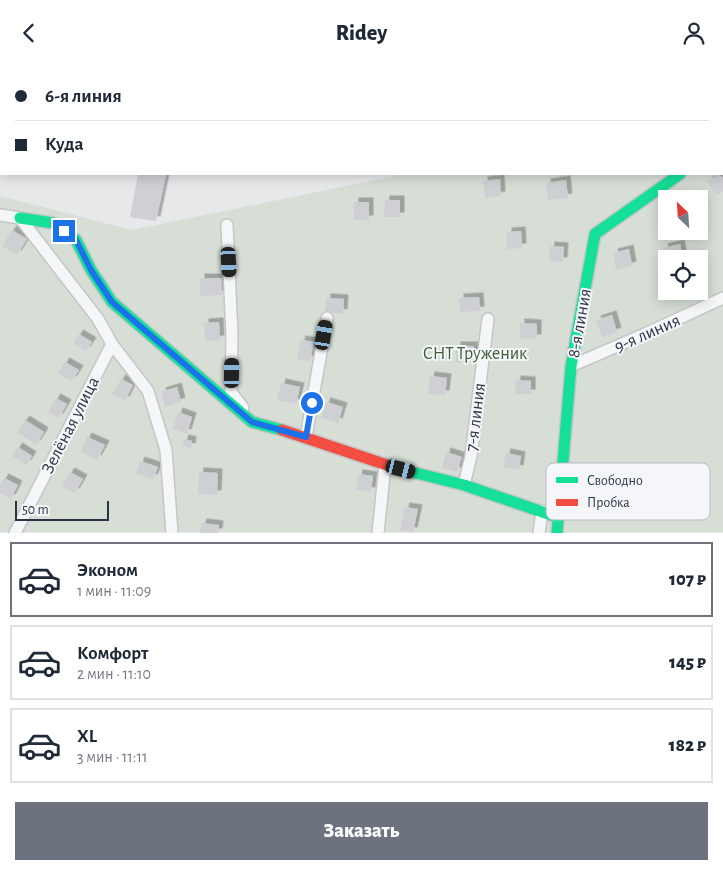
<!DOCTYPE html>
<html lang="ru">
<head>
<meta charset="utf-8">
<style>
	body { margin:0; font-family:"Alegreya Sans",sans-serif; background:#f6f6f7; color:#1f2937; height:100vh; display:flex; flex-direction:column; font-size:19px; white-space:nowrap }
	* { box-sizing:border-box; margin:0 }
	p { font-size:16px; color:#747a83 }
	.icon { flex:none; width:28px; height:28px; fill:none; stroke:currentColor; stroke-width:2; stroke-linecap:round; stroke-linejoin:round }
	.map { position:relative; height:468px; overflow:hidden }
	.drawer { display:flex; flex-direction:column; background:#fff; flex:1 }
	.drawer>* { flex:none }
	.banner { position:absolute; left:0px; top:0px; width:724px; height:110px; box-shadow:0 2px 12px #0003; display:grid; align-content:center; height:110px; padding:0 15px; background:#fff }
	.needle { width:32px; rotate:335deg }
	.buttons { position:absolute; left:658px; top:125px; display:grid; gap:10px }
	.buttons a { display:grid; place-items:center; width:50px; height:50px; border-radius:0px; background:#fff; box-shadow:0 2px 12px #0003; font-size:25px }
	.scale { position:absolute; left:15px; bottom:12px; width:94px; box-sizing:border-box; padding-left:5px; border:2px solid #2b3445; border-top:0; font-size:14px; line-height:18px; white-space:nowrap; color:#2b3445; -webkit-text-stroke:4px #f4f6f9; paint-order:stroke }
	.end { position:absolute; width:22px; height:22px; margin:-11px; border:6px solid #1a73e8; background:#fff; box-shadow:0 0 0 2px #fff }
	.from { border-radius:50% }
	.car { position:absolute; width:15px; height:30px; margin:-15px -8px; border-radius:6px; box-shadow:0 0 4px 1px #0007; background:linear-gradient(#222 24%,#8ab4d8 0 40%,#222 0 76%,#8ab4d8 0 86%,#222 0) }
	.banner b { display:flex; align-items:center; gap:18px; height:48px; font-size:19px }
	.banner b+b { border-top:1px solid #e0e1e3 }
	.banner i { width:12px; height:12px; background:#1f2937 }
	ul { padding:9px 0 0; list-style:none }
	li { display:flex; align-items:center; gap:15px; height:75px; margin:0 10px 8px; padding:0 5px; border:2px solid #e0e1e3; border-radius:0px }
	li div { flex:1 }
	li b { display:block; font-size:19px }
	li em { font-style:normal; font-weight:800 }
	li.selected { border-color:#6c737f }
	li>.icon { width:45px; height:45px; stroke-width:1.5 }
	.cta { display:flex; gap:10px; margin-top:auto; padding:10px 15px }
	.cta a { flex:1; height:58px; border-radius:0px; background:#6c737f; color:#fff; font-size:20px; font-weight:800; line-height:58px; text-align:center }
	header { display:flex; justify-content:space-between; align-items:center; height:65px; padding:0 15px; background:#fff; font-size:22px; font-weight:800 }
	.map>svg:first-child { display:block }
	.green { fill:#d6ded6; fill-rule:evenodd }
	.building { fill:#ced0d3; filter:url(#shadow) }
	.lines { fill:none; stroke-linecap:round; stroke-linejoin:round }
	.lane-casing { stroke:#c4c6c8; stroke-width:8 }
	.street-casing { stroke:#c4c6c8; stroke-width:14 }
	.fast-casing { stroke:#c4c6c8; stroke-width:14 }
	.jam-casing { stroke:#c4c6c8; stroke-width:14 }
	.lane { stroke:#f5f6f7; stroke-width:5.5 }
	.street { stroke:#f5f6f7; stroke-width:11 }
	.fast { stroke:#16e098; stroke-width:11 }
	.jam { stroke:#f24e42; stroke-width:11 }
	.route { stroke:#1a73e8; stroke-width:6 }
	.labels { text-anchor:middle; stroke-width:4; stroke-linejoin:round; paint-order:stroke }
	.street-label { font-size:18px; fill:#2b3445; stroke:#f4f6f9 }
	.park-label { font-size:18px; fill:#3f6138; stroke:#f4f6f9 }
	.key { fill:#f4f6f9; stroke:#b8bcc3; stroke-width:1 }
	.key-label { font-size:14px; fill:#2b3445 }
</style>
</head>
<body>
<header><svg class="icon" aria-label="back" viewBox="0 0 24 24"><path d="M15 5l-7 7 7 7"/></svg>Ridey<svg class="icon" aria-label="person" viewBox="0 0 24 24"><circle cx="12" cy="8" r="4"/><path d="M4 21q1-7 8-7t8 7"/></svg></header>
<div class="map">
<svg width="723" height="468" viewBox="0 0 723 468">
	<defs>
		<filter id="shadow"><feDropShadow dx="4.5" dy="-4.5" stdDeviation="0" flood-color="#0004"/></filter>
	</defs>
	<rect width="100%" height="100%" fill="#e6e8ea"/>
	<path class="green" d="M723 43V467H0V131L132 165 404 109H722ZM666 134H699V166H666ZM666 194H699V226H666Z"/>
	<path class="building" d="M138 109H166L156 156 130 152Z
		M718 109 723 113V126L717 130 707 117Z
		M500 114 501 131 485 133 483 116Z
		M566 115 568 133 548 135 546 118Z
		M385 135H400V152H384Z
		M354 137H369V155H354Z
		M12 165 27 174 17 190 2 181Z
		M521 166 522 183 507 184V167Z
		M680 179 683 194H666L663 183Z
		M550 181 564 182 563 197 549 196Z
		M629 184 632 201 616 205 613 188Z
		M200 213H221L222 230 200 231Z
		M479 232 480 246 460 247 459 233Z
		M326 233 344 234 343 249 325 247Z
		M612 250 617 267 602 272 596 255Z
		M219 257 220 275 205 276 204 258Z
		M520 258 537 259V274L520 273Z
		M79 269 92 277 86 286 73 278Z
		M301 275 314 277 310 296 297 294Z
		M456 281H474V297H456Z
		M65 297 79 305 72 316 58 309Z
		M430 311 447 313 445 330 428 329Z
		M121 314 133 320 125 336 112 329Z
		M516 315 531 316V329H515Z
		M281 318 300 322 296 339 277 335Z
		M177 322 181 337 165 342 161 327Z
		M56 333 67 339 59 353 48 347Z
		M326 337 343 342 338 358 321 353Z
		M178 347 192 352 187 369 173 364Z
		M25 355 44 367 36 380 17 367Z
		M87 372 105 380 97 395 81 386Z
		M184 374 192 376 191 383 182 381Z
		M18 382 32 391 26 400 12 391Z
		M446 387 462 392 457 407 442 403Z
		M506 388 521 391 519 405 503 402Z
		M140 396 158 402 153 414 136 409Z
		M70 407 83 414 75 428 62 421Z
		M199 407 218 408 217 430 198 429Z
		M358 409 373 411 371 427 356 425Z
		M4 413 18 420 11 434 0 428V420Z
		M405 442 418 444 413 467 400 465Z
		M202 458 219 460 218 468H200Z"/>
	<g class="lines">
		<g class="lane-casing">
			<path id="lane" d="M0 72H1"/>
		</g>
		<g class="street-casing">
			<path id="street" d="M0 150 20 153 98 254 112 279 148 326 166 385 172 468
				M227 160 232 270 231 327 243 343
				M571 301 645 269 723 233
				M306 372 327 253
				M464 420 471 391 488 254
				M15 468 112 279
				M378 468 385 400
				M539 468 542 446"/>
		</g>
		<g class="fast-casing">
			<path id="fast" d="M20 153 53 158 76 175 91 205 112 237 252 357 282 365
				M396 403 464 420 557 452
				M557 468 571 301 595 169 680 109"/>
		</g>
		<g class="jam-casing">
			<path id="jam" d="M282 365 396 403"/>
		</g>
		<use href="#lane" class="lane"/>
		<use href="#street" class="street"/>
		<use href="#fast" class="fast"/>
		<use href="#jam" class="jam"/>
	</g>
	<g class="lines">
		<path class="route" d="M64 166 76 175 91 205 112 237 252 357 306 372 312 338"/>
	</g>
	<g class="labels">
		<g class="street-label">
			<text transform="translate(579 258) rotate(-80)" y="6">8-я линия</text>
			<text transform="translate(647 268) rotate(-24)" y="6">9-я линия</text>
			<text transform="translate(475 352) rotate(-83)" y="6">7-я линия</text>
			<text transform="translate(70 360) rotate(-63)" y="6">Зелёная улица</text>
		</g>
		<g class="park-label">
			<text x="475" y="294">СНТ Труженик</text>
		</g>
	</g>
	<rect x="546" y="398" width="164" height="57" rx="8" class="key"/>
	<rect x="556" y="412" width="22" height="6" fill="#16e098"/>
	<rect x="556" y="434" width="22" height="7" fill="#f24e42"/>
	<g class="key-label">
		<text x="587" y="420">Свободно</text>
		<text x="587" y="442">Пробка</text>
	</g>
</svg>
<div class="buttons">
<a><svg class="needle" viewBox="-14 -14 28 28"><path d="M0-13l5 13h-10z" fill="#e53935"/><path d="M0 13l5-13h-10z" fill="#747a83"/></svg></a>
<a><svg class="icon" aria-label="locate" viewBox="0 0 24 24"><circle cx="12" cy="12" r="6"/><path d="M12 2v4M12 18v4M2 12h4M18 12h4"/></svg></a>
</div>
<div class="scale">50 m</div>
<i class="end from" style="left:312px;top:338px"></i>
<i class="end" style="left:64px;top:166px"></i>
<i class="car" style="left:229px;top:197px;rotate:177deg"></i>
<i class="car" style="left:324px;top:270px;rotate:10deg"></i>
<i class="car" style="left:232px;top:308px;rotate:1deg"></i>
<i class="car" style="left:401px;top:404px;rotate:104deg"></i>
<div class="banner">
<b><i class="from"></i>6-я линия</b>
<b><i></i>Куда</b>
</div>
</div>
<section class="drawer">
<ul>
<li class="selected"><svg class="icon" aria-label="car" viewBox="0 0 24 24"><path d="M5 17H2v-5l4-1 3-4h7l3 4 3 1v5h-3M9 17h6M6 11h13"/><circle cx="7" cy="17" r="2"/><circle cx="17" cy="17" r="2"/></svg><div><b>Эконом</b><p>1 мин · 11:09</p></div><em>107 ₽</em></li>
<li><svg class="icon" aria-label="car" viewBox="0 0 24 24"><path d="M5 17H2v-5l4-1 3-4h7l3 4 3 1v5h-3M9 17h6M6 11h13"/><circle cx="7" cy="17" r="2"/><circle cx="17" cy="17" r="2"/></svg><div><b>Комфорт</b><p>2 мин · 11:10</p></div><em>145 ₽</em></li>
<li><svg class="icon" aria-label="car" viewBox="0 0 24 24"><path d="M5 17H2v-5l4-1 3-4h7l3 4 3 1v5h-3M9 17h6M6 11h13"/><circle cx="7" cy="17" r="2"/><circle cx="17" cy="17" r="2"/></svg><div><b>XL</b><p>3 мин · 11:11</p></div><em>182 ₽</em></li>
</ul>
<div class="cta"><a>Заказать</a></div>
</section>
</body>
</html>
